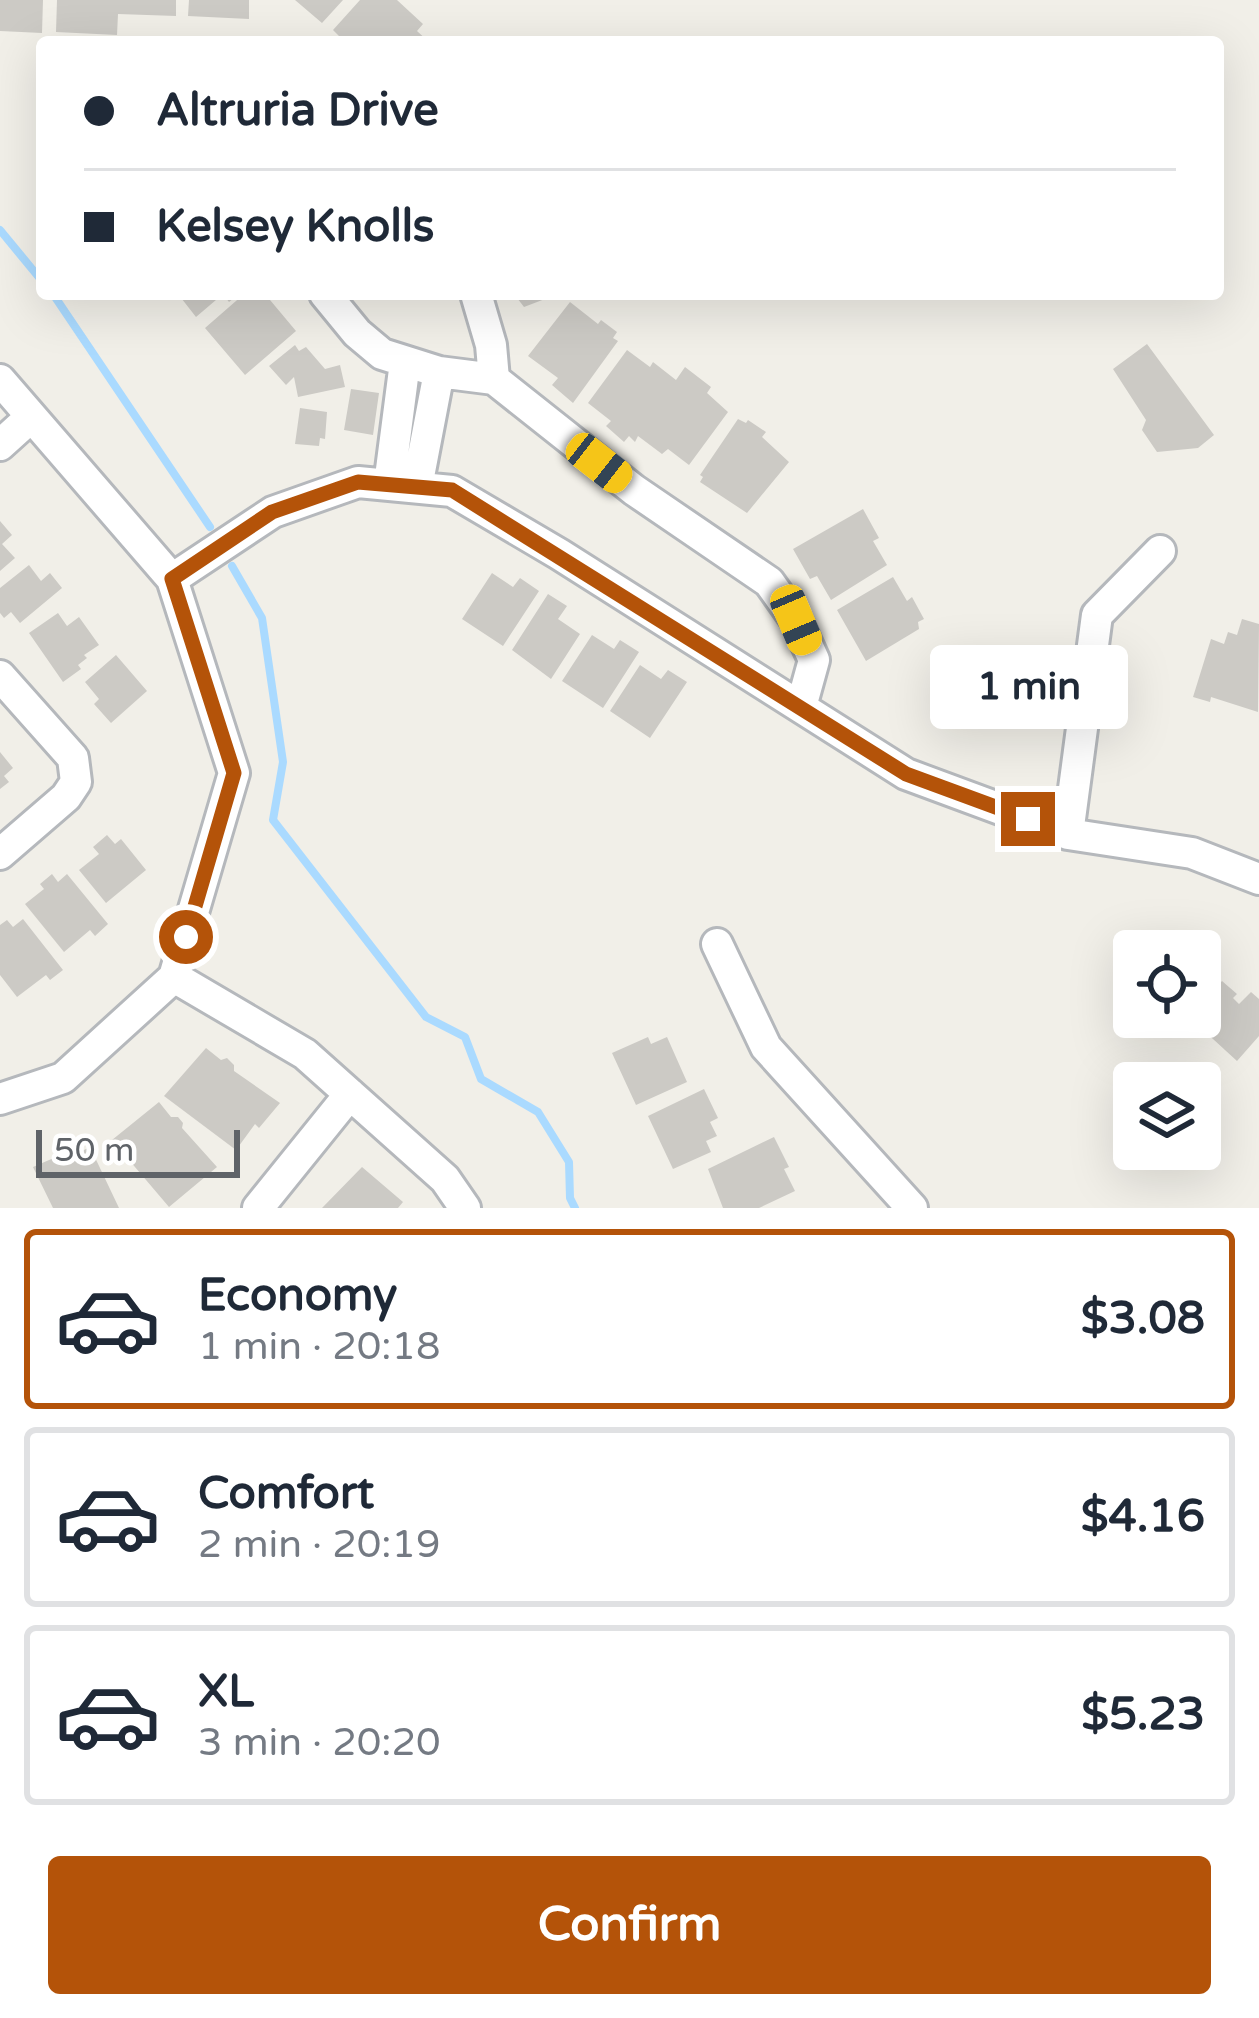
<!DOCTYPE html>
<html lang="en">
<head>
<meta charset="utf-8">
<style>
	body { margin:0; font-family:"Varela Round",sans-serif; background:#f2f2f3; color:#1f2937; height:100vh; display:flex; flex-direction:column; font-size:45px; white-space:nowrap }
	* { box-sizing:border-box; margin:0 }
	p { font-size:39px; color:#747a83 }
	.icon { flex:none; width:66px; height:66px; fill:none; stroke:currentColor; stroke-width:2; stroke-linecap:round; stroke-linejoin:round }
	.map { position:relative; height:1208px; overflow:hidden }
	.drawer { display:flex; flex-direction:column; background:#fff; flex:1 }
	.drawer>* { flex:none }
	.top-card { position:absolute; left:36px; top:36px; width:1188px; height:264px; border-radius:12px; box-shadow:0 12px 48px #0002; display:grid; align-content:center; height:264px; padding:0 48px; background:#fff }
	.controls { position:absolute; left:1113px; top:930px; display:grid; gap:24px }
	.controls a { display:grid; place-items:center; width:108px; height:108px; border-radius:12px; background:#fff; box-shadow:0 12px 48px #0002; font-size:60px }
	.scale { position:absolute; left:36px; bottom:30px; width:204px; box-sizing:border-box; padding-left:12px; border:6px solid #5f6368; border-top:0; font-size:33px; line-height:42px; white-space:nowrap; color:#5f6368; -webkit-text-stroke:9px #fff; paint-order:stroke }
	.end { position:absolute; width:54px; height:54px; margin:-27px; border:15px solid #b45309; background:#fff; box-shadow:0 0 0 6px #fff }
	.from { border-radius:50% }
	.bubble { position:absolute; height:84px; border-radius:12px; background:#fff; box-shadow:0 12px 48px #0002; font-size:39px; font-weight:700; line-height:84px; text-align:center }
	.car { position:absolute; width:36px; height:72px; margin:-36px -18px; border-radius:15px; box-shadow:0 0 9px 3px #0007; background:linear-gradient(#f5c518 24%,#345 0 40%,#f5c518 0 76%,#345 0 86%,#f5c518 0) }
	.top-card b { display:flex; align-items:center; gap:42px; height:114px; font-size:45px }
	.top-card b+b { border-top:3px solid #e0e1e3 }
	.top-card i { width:30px; height:30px; background:#1f2937 }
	ul { padding:21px 0 0; list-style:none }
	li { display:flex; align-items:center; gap:36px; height:180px; margin:0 24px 18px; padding:0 24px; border:6px solid #e0e1e3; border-radius:12px }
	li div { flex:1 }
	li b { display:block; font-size:45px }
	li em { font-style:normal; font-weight:700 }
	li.on { border-color:#b45309 }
	li>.icon { width:108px; height:108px; stroke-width:1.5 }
	.action { display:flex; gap:24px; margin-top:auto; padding:24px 48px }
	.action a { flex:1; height:138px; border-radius:12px; background:#b45309; color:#fff; font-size:48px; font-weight:700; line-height:138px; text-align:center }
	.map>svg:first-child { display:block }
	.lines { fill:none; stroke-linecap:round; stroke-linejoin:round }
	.stream { stroke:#aadaff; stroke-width:8 }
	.building { fill:#cccac5 }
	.minor-casing { stroke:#b5b8bc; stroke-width:36 }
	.minor { stroke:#fff; stroke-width:30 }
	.route { stroke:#b45309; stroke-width:15 }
</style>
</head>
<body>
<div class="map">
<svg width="1259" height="1208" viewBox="0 0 1259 1208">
	<rect width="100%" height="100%" fill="#f1efe8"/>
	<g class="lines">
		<path class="stream" d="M0 230 42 281
			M53 294 210 527
			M232 566 262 618 283 762 273 820 426 1017 465 1037 481 1079 538 1112 569 1162 570 1198 575 1208"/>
	</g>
	<path class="building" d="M0 0H43L42 33 0 31Z
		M57 0H176V16L118 14 117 35 56 32Z
		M189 0H249V19L188 16Z
		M295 0H343L322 23Z
		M360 0H397L423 24 417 31 429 42H345L333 30Z
		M178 294H239L229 302 223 294 196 317Z
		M244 294H265L296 331 245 375 205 328Z
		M514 294H558L524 307Z
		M570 302 598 324 601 320 617 332 613 338 618 341 573 403 552 385 558 378 528 356Z
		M1147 344 1214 435 1198 448 1157 452 1142 430 1146 420 1113 369Z
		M295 345 299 351 306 347 325 369 340 365 345 387 298 397 294 377 286 385 269 366Z
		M627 350 650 367 653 362 676 380 685 367 711 387 707 393 728 412 689 465 668 449 662 454 638 436 635 442 629 436 624 442 606 426 611 421 588 403Z
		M351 389 379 393 373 435 344 430Z
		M300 408 327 412 325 439 320 438 319 446 295 444Z
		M738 419 746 423 748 420 766 432 762 437 789 462 747 513 700 482 703 477 700 475Z
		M863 509 879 538 873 541 887 565 831 600 817 576 810 579 793 549Z
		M0 521 12 535 2 544 15 558 0 571Z
		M29 565 41 581 50 573 62 588 20 623 11 612 4 618 0 613V588Z
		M492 573 513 587 520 578 539 591 503 646 462 619Z
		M893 577 907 601 912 597 924 619 918 622 919 629 866 661 837 610Z
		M548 594 567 606 558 619 580 634 551 679 512 650Z
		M58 613 67 626 79 617 99 645 84 655 87 658 78 665 81 669 63 682 29 633Z
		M1242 619 1259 624 1258 712 1211 697 1210 702 1193 697 1211 639 1224 644 1228 632 1237 635Z
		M592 635 614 649 620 640 639 652 603 708 562 681Z
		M116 655 147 691 111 723 94 704 99 699 85 682Z
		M640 665 661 679 668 670 687 682 650 738 610 711Z
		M0 752 13 768 4 776 9 782 0 789Z
		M107 835 115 844 121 839 146 870 106 903 79 870 99 854 93 847Z
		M52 874 58 882 67 874 108 924 95 936 90 930 64 952 25 904 44 889 40 884Z
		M23 919 63 970 50 980 46 975 17 997 0 975V925L7 920 13 927Z
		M1222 981 1237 994 1233 998 1239 1004 1251 992 1259 999V1036L1237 1061 1189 1017H1200V1005Z
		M648 1037 651 1044 667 1037 687 1082 636 1105 612 1053Z
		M206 1048 221 1060 227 1058 234 1065V1071L280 1103 259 1128 255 1124 236 1150 164 1096Z
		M704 1089 718 1118 710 1122 717 1136 706 1141 711 1152 673 1169 648 1116Z
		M159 1102 171 1117H178L183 1123 182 1128 217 1167 169 1207 112 1140Z
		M774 1137 789 1167 784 1169 795 1191 759 1208H723L708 1169Z
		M90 1147 119 1208H53L33 1167 56 1157 58 1163Z
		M362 1167 403 1202 398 1208H322Z"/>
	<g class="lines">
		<g class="minor-casing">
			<path id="minor" d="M325 294 357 333 382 354 439 372 494 379 634 490 769 582 796 620 814 660 801 707
				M476 294 491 345 494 379
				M0 380 172 579 234 773 174 977 63 1078 0 1099
				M0 445 31 417
				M389 485 405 362
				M417 487 439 372
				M172 579 273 512 358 482 452 491 559 554 906 774 1068 834 1192 853 1259 879
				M0 676 73 758 76 782 66 797 0 854
				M1068 834 1097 615 1160 551
				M717 944 766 1047 912 1208
				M174 977 305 1054 445 1179 465 1208
				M258 1208 350 1094"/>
		</g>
		<use href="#minor" class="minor"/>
	</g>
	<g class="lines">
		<path class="route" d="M186 937 234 773 172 579 272 512 358 482 452 490 906 774 1028 819"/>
	</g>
</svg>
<div class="controls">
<a><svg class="icon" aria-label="locate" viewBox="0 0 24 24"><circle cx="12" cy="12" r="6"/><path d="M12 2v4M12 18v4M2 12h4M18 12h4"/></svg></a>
<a><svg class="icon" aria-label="layers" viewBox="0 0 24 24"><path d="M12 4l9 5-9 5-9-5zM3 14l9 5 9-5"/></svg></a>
</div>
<div class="scale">50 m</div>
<i class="end from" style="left:186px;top:937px"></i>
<i class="end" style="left:1028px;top:819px"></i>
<div class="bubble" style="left:930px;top:645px;width:198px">1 min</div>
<i class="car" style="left:599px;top:463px;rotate:128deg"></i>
<i class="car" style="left:796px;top:620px;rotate:157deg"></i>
<div class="top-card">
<b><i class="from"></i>Altruria Drive</b>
<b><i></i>Kelsey Knolls</b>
</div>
</div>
<section class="drawer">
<ul>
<li class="on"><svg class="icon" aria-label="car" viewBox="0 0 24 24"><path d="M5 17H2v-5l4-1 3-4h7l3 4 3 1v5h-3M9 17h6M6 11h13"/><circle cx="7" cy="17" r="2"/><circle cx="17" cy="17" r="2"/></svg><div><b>Economy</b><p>1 min · 20:18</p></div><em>$3.08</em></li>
<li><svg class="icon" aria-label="car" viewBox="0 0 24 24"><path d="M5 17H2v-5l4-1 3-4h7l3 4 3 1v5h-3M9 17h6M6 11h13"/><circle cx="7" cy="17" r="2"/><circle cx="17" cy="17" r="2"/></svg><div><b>Comfort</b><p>2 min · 20:19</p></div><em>$4.16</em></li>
<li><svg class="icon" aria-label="car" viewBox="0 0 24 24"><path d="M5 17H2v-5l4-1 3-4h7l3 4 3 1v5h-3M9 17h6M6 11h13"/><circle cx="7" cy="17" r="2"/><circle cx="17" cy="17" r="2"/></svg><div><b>XL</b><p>3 min · 20:20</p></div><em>$5.23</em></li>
</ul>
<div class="action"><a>Confirm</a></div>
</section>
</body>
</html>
